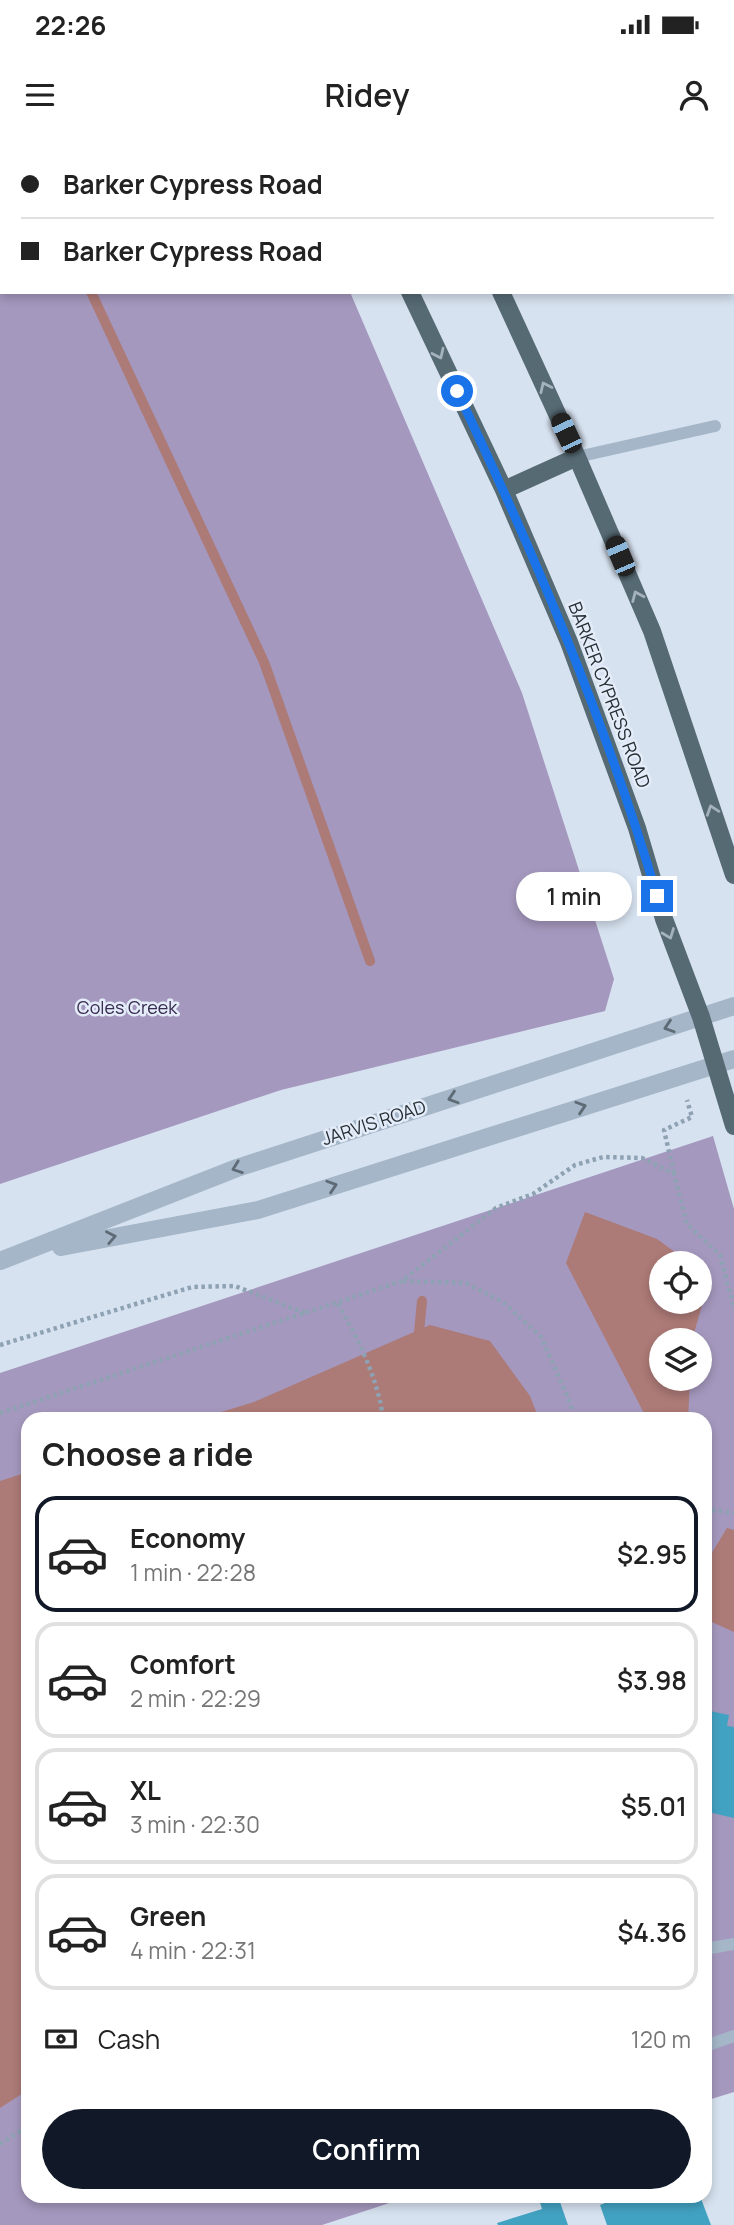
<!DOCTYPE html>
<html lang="en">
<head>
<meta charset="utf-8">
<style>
	body { margin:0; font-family:Manrope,sans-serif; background:#f2f2f2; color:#222; height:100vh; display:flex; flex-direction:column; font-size:26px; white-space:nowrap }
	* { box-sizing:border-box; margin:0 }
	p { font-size:23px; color:#767676 }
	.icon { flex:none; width:38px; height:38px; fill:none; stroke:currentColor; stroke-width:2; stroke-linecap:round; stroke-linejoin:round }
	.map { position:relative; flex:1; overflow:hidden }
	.drawer { position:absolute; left:21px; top:1272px; width:691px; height:791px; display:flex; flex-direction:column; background:#fff; border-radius:21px; box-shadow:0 4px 10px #0003 }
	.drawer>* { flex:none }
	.banner { position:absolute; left:0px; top:0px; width:735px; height:154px; box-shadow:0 4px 10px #0003; display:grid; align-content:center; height:154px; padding:0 21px; background:#fff }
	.buttons { position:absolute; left:649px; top:1111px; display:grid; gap:14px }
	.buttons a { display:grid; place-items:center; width:63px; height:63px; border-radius:50%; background:#fff; box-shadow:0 4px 10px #0003; font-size:35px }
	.end { position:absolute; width:32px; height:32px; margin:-16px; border:9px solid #1a73e8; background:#fff; box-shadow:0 0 0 4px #fff }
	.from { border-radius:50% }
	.bubble { position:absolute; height:49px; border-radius:24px; background:#fff; box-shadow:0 4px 10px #0003; font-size:23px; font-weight:600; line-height:49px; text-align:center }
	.car { position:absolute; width:21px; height:42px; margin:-21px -10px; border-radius:9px; box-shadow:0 0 5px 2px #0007; background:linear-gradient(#222 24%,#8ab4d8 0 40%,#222 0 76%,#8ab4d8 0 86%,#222 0) }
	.banner b { display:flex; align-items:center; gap:24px; height:66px; font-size:26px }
	.banner b+b { border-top:2px solid #e0e0e0 }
	.banner i { width:18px; height:18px; background:#222 }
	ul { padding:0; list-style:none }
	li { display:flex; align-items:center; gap:21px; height:116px; margin:0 14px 10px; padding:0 7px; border:4px solid #e0e0e0; border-radius:21px }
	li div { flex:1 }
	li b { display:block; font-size:26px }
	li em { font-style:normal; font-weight:600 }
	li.current { border-color:#111827 }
	li>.icon { width:63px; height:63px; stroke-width:1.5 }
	h2 { padding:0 21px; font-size:32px; line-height:84px }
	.pay { display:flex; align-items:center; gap:18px; height:77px; padding:0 21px; font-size:26px }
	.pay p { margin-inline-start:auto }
	.primary-button { display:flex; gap:14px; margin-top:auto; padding:14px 21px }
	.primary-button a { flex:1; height:80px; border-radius:42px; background:#111827; color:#fff; font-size:28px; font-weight:600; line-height:80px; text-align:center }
	.status { display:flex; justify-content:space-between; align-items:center; height:49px; padding:0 35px; background:#fff; direction:ltr }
	.status svg { height:19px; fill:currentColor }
	header { display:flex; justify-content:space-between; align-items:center; height:91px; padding:0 21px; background:#fff; font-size:32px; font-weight:600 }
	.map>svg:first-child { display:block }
	.green { fill:#a598be; fill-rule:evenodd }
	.water { fill:#ac7a77 }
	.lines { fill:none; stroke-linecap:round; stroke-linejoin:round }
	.stream { stroke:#ac7a77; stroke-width:10 }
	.building { fill:#42a2c2 }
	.path { stroke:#8ea2b3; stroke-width:4.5; stroke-dasharray:3.5 3.5; stroke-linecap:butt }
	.service { stroke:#a4b6c7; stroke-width:12 }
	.tertiary { stroke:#a4b6c7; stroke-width:18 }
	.primary { stroke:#566a74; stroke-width:18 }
	.oneway { stroke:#a4b2bd }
	.oneway2 { stroke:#5e6b76 }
	.route { stroke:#1a73e8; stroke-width:9 }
	.labels { text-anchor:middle; stroke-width:5; stroke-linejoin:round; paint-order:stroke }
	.street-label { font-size:18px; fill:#252e33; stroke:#e3ecf8 }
	.park-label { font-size:18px; fill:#382a50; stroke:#e3ecf8 }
</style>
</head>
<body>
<div class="status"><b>22:26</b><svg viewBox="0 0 49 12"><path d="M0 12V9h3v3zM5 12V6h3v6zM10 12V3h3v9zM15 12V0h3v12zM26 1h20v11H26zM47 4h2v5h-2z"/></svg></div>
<header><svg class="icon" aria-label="menu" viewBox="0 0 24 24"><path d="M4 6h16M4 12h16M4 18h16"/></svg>Ridey<svg class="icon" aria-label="person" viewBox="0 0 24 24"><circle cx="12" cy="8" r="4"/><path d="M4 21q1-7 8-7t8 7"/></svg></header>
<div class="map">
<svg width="734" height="2085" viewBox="0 0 734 2085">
	<rect width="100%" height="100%" fill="#d7e2f0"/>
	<path class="green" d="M0 0H285L286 2H2V152H350L522 553 614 839 605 871 281 950 0 1044Z
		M713 996 734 1069V1952L705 1961V1279H28V2056H411L322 2085H0V1233ZM662 1124H700V1162H662ZM662 1200H700V1239H662Z"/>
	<path class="water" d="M585 1072 657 1099 690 1123 662 1124V1162H700V1131L710 1138 692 1200H662V1239H690L688 1279H647L566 1123Z
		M430 1185 490 1201 530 1256 539 1279H198L254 1262Z
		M28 1332V1950L0 1968V1341Z
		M727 1388 734 1390V1492L705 1479V1424Z"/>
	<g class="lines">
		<path class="stream" d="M20 0V2
			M91 152 264 522 370 821
			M418 1203 422 1161"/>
	</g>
	<path class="building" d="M705 1570 729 1575 727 1586 734 1587V1678L708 1672 705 1681Z
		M538 2056H575L560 2062 568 2085H498L497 2083 542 2069Z
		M623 2056H700L711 2085H607L600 2065Z"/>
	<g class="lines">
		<path class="path" d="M674 1033 664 990 692 977 687 960
			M403 1141 466 1143 503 1162 541 1197 571 1264 572 1279
			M338 1164C357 1196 379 1241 383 1279
			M0 1205 192 1147 235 1146 305 1173
			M0 1273 402 1141 496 1068 533 1054 575 1025 603 1017 642 1018 674 1034 687 1084 720 1115 734 1167
			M705 1369 734 1373
			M0 2004 28 1986"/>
		<path class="service" d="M577 317 715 286
			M705 1809 734 1804
			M705 1906 734 1896"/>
		<path class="tertiary" d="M61 1107 258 1070 734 919
			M0 1121 237 1028 734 866"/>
		<path class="primary" d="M337 0 338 2
			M431 0V2
			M410 152 504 350 569 502 637 688 664 779 701 877 734 986
			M501 152 577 317 652 491 734 735
			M504 350 577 317"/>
	</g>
	<defs><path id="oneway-chevron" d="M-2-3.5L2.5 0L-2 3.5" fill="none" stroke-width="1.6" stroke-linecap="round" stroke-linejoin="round" transform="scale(1.75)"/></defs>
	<g class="oneway">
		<use href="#oneway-chevron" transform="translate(439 214) rotate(65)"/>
		<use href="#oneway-chevron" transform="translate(545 247) rotate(-115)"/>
		<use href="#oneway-chevron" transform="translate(637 456) rotate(-113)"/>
		<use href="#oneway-chevron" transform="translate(712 670) rotate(-109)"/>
		<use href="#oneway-chevron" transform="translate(669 794) rotate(69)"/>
	</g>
	<g class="oneway2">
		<use href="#oneway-chevron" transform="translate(669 887) rotate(162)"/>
		<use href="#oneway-chevron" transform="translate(453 958) rotate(162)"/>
		<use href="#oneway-chevron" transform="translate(581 967) rotate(-18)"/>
		<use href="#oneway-chevron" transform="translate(237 1028) rotate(160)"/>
		<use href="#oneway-chevron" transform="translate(332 1046) rotate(-18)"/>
		<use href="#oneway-chevron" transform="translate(111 1097) rotate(-11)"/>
	</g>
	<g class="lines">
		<path class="route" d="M457 251C535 415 606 582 657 756"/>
	</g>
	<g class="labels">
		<g class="street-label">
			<text transform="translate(609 555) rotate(69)" y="6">BARKER CYPRESS ROAD</text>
			<text transform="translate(374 983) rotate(-18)" y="6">JARVIS ROAD</text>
		</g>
		<g class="park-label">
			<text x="127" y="874">Coles Creek</text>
		</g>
	</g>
</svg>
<div class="buttons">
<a><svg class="icon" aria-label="locate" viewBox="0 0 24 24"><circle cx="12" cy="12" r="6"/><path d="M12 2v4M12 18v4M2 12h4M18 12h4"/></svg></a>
<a><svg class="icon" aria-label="layers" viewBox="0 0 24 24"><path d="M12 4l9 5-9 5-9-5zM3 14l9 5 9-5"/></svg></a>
</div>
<i class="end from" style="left:457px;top:251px"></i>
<i class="end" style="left:657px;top:756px"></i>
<div class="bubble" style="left:516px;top:732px;width:116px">1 min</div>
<i class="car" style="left:566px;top:293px;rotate:335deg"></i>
<i class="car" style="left:620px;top:416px;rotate:337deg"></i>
<div class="banner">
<b><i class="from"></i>Barker Cypress Road</b>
<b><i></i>Barker Cypress Road</b>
</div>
<section class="drawer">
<h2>Choose a ride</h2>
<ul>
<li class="current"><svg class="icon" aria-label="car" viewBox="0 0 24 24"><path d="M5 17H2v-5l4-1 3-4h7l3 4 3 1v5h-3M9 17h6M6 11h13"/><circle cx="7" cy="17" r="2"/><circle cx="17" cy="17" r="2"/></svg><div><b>Economy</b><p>1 min · 22:28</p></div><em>$2.95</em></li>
<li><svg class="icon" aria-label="car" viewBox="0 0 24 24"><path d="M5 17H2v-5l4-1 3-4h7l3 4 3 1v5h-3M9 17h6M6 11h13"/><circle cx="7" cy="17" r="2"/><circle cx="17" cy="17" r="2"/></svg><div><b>Comfort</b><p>2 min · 22:29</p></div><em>$3.98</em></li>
<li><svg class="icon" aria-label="car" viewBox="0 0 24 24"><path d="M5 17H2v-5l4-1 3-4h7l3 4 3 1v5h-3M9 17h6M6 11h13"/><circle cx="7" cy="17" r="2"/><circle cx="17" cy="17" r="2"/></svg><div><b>XL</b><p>3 min · 22:30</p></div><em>$5.01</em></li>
<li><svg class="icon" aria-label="car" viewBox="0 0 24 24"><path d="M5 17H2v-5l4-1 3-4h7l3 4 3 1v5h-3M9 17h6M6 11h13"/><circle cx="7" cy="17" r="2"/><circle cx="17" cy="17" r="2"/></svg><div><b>Green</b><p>4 min · 22:31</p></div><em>$4.36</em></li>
</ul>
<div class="pay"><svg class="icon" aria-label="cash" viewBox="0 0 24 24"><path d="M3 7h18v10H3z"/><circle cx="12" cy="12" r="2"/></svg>Cash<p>120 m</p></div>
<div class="primary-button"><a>Confirm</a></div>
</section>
</div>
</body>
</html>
